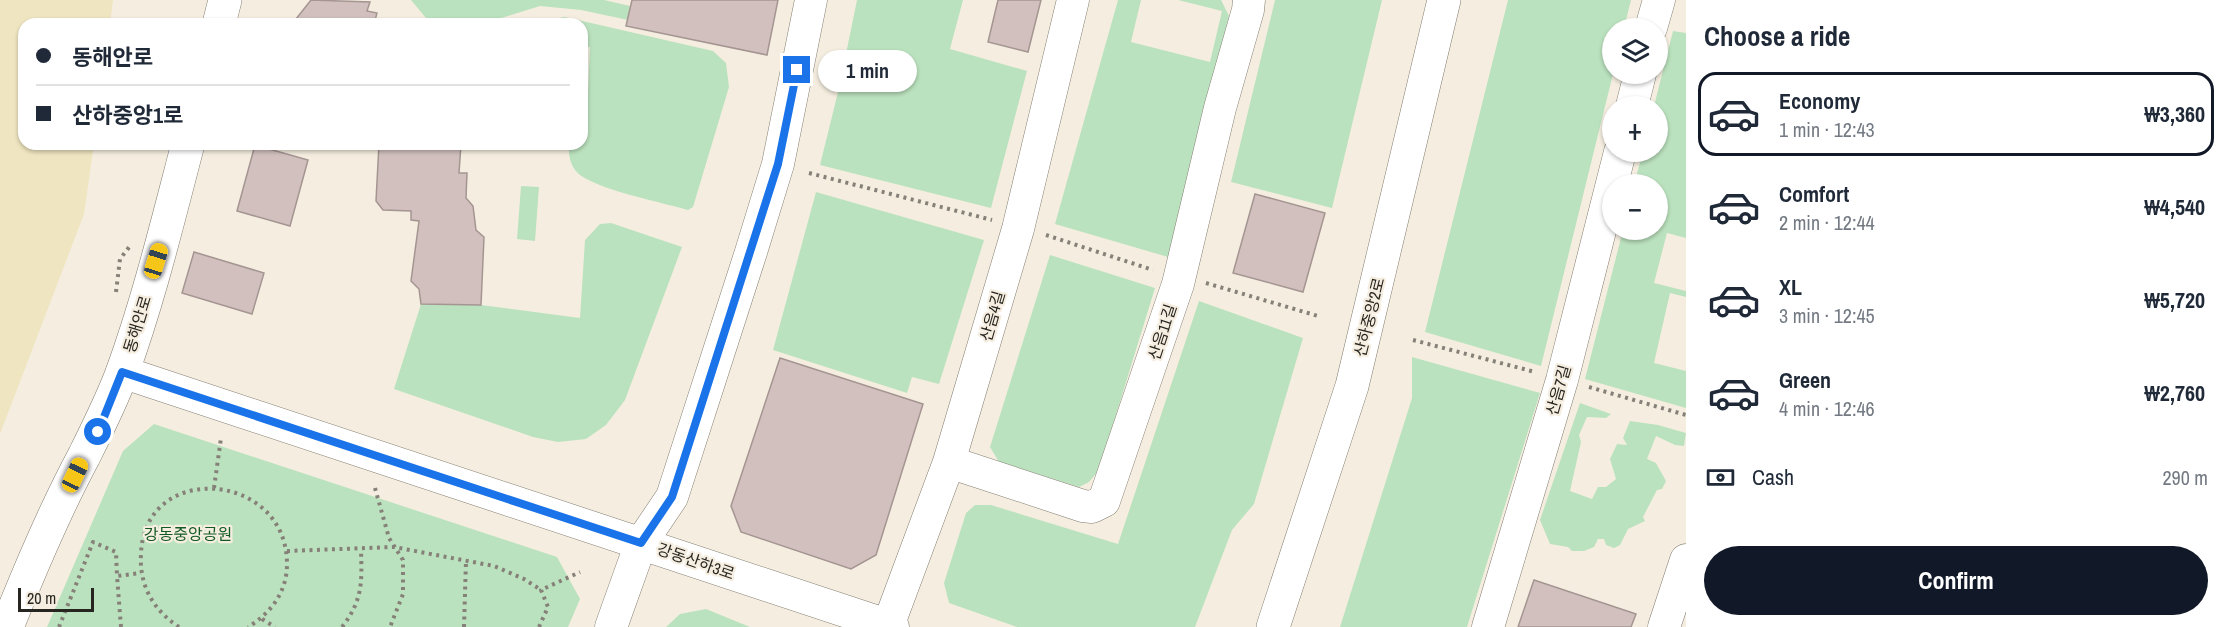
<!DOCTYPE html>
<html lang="en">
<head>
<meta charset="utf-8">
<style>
	body { margin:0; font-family:"Archivo Narrow","Noto Sans KR",sans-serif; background:#f6f6f7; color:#1f2937; height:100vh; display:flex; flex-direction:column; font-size:22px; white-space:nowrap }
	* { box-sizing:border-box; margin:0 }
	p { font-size:20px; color:#747a83 }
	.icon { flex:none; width:33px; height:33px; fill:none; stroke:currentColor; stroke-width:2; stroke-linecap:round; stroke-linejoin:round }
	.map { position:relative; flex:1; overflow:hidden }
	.side { display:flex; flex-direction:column; background:#fff; width:540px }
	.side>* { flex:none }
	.top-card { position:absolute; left:18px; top:18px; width:570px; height:132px; border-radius:18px; box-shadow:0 2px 4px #0004; display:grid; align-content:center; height:132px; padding:0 18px; background:#fff }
	.controls { position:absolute; left:1602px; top:18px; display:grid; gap:12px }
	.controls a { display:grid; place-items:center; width:66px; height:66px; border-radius:50%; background:#fff; box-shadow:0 2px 4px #0004; font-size:30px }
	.scale { position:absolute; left:18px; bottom:15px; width:76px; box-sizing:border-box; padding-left:6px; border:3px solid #272520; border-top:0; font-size:16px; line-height:21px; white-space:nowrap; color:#272520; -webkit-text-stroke:4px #f5eee0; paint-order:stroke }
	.end { position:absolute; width:27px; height:27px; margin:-14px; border:8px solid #1a73e8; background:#fff; box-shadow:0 0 0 3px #fff }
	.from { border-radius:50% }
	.bubble { position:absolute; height:42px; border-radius:21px; background:#fff; box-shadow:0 2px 4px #0004; font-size:20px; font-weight:800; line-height:42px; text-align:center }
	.car { position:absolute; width:18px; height:36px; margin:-18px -9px; border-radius:8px; box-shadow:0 0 4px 2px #0007; background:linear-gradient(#f5c518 24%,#345 0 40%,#f5c518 0 76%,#345 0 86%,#f5c518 0) }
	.top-card b { display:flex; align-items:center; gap:21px; height:57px; font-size:22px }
	.top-card b+b { border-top:2px solid #e0e1e3 }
	.top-card i { width:15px; height:15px; background:#1f2937 }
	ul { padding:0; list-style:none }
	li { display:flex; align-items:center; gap:18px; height:84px; margin:0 12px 9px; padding:0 6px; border:3px solid transparent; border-radius:18px }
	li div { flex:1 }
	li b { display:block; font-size:22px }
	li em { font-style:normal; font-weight:800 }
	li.selected { border-color:#111827 }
	li>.icon { width:54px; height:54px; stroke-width:1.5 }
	h2 { padding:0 18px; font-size:27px; line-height:72px }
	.pay { display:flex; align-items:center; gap:15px; height:66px; padding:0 18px; font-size:22px }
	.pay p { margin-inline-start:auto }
	.action { display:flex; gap:12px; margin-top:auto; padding:12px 18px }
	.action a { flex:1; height:69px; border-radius:36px; background:#111827; color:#fff; font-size:24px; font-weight:800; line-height:69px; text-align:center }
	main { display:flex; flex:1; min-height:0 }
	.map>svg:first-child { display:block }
	.green { fill:#bbe2be }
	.sand { fill:#efe5c0 }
	.building { fill:#d1c0bd; stroke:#a59592; stroke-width:1.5 }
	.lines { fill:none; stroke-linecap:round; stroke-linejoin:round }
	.street-casing { stroke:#837d71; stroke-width:33 }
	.secondary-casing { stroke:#837d71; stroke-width:34 }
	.path { stroke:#868178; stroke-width:4; stroke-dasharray:3 4.5; stroke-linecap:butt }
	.street { stroke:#fff; stroke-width:32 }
	.secondary { stroke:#fff; stroke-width:33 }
	.route { stroke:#1a73e8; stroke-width:8 }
	.labels { text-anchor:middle; stroke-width:4.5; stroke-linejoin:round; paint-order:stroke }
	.street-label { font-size:16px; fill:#272520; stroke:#f5eee0 }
	.park-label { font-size:16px; fill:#115a23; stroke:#f5eee0 }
</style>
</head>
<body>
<main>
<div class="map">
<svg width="1686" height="627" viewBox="0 0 1686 627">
	<rect width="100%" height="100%" fill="#f5eee0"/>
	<path class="green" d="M411 0H604L630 6 628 20 581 10 540 6 482 24H431Z
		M857 0H963L950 49 1027 71 991 208 820 165 839 88Z
		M1118 0H1141L1131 42 1210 62 1222 11 1178 0H1221L1229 16 1168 257 1055 224Z
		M1275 0H1382L1332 208 1231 182Z
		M1508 0H1631L1624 28H1612L1613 74 1541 366 1425 332Z
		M565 17 713 51 726 63 729 87 693 207 688 210C660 202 605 191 583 177 571 170 568 157 569 144H582V115H587L590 47 582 46V24H525Z
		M1673 31 1686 33V238L1667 233 1654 283 1686 291V297L1670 293 1654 363 1686 371V408L1585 379 1623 230H1658V184H1634L1643 152H1658V106H1654Z
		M521 186 539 187 535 241 517 239Z
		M816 192 984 240 939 384 912 377 907 393 773 350Z
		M611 223 682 247 625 400 606 425 586 439 558 442 533 437 394 389 421 304 481 305 580 318 585 240 600 224Z
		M1050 255 1155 288 1099 470 1089 482 1079 487 999 462 990 447Z
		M1199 301 1303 338 1254 504 1232 530 1195 627H1017L949 603 944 583 966 513 975 505H991L1118 544Z
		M1412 357 1540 393 1467 627H1340L1412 398Z
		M1580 403 1611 414 1606 418 1587 417 1579 435 1581 442 1570 491 1592 499 1598 487H1606L1616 479 1610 459 1617 444 1627 445 1623 438 1630 421 1658 425 1686 433 1684 446 1675 445 1656 436 1647 459 1656 463 1666 481 1662 489 1657 490 1643 517 1645 521 1628 529 1620 545 1614 548 1606 545 1604 539H1598L1594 547 1584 551H1572L1568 547 1550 544 1540 520Z
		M154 424 557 557 580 599 568 627H47L123 451Z
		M706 609 750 627H666L680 614Z"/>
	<path class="sand" d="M0 0H113L110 24H24V144H94L84 214 0 434Z"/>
	<path class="building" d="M311 0 370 2 367 11 377 13 374 24H292Z
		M632 0H778L767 55 626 26Z
		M998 0H1041L1028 52 988 42Z
		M379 144H461L459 173H467L466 198 473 206 476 230 484 237 481 305 421 304 419 289 411 281 419 221 411 220V211L383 210 376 201Z
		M255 145 308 160 290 226 237 211Z
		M1255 194 1325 213 1303 292 1233 273Z
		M194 252 264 273 252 314 182 293Z
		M780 358 923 404 876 555 851 569 741 532 731 506Z
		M1534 580 1636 614 1631 627H1518Z"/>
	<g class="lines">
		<g class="street-casing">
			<path id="street" d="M1651 28 1659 0
				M1632 106 1640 74
				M122 372 893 627
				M949 462 1083 506 1092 507 1104 501 1178 284 1220 108 1248 10 1249 0
				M888 626 949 462 1018 229 1073 0
				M611 627 641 543 672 497 751 252 778 164 811 0
				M1488 627 1562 380 1620 152
				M1664 627 1686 560"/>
		</g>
		<g class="secondary-casing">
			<path id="secondary" d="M219 24 225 0
				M7 627C30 569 55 510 84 456 98 428 111 402 122 373 149 299 168 220 188 144
				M1273 627 1352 386 1444 0"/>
		</g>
		<path class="path" d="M809 173 992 220
			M1046 235 1153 270
			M1206 283 1318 316
			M116 292 120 259 130 246
			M1413 340 1535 372
			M1589 387 1686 415
			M214 488 221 438
			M375 488 389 538 403 560V594L390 627
			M287 551 394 547 494 566 524 579 541 590
			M262 619 275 627
			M59 627 93 542 116 552 117 576
			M121 627 117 576 141 573
			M179 627C153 610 139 585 141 554 144 460 287 471 287 564 287 592 271 613 248 627
			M342 627C363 600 362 582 361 549
			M464 627 466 561
			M539 627 548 607 541 590 580 572"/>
		<use href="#street" class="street"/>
		<use href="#secondary" class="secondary"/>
	</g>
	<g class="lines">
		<path class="route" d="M98 432 122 372 641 543 672 497 778 164 797 70"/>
	</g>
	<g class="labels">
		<g class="street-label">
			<text transform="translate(992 316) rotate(-74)" y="6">산음4길</text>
			<text transform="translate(1369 317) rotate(-76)" y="6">산하중앙2로</text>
			<text transform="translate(137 324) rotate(-73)" y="6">동해안로</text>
			<text transform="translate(1162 332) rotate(-72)" y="6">산음11길</text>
			<text transform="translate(1558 390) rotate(-74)" y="6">산음7길</text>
			<text transform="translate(696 561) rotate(19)" y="6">강동산하3로</text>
		</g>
		<g class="park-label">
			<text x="188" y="540">강동중앙공원</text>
		</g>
	</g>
</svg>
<div class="controls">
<a><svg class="icon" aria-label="layers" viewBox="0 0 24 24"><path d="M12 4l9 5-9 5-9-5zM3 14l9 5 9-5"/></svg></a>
<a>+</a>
<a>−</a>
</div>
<div class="scale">20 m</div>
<i class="end from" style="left:98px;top:432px"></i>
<i class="end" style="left:797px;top:70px"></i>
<div class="bubble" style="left:818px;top:50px;width:99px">1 min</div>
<i class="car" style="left:156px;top:261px;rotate:17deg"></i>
<i class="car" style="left:75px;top:475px;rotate:25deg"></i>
<div class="top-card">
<b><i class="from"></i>동해안로</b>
<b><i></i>산하중앙1로</b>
</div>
</div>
<section class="side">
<h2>Choose a ride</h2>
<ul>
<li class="selected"><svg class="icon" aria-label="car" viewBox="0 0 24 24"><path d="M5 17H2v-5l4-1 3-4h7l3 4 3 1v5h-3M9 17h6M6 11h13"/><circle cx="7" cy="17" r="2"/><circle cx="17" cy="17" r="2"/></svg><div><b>Economy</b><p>1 min · 12:43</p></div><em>₩3,360</em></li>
<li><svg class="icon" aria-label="car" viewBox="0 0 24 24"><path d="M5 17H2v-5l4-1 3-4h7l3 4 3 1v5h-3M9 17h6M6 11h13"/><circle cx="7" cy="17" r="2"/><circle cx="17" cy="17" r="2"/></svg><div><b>Comfort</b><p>2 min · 12:44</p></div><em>₩4,540</em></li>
<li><svg class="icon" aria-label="car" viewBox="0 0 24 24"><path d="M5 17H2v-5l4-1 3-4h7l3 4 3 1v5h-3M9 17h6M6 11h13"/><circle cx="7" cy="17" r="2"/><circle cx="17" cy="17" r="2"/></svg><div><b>XL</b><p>3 min · 12:45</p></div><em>₩5,720</em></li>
<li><svg class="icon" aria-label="car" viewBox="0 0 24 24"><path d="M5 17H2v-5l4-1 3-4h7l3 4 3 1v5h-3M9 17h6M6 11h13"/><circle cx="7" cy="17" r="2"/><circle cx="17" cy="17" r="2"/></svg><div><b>Green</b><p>4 min · 12:46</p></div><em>₩2,760</em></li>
</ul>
<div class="pay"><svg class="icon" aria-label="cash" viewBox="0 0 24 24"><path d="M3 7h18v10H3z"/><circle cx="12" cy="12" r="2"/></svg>Cash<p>290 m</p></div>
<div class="action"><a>Confirm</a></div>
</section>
</main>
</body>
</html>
